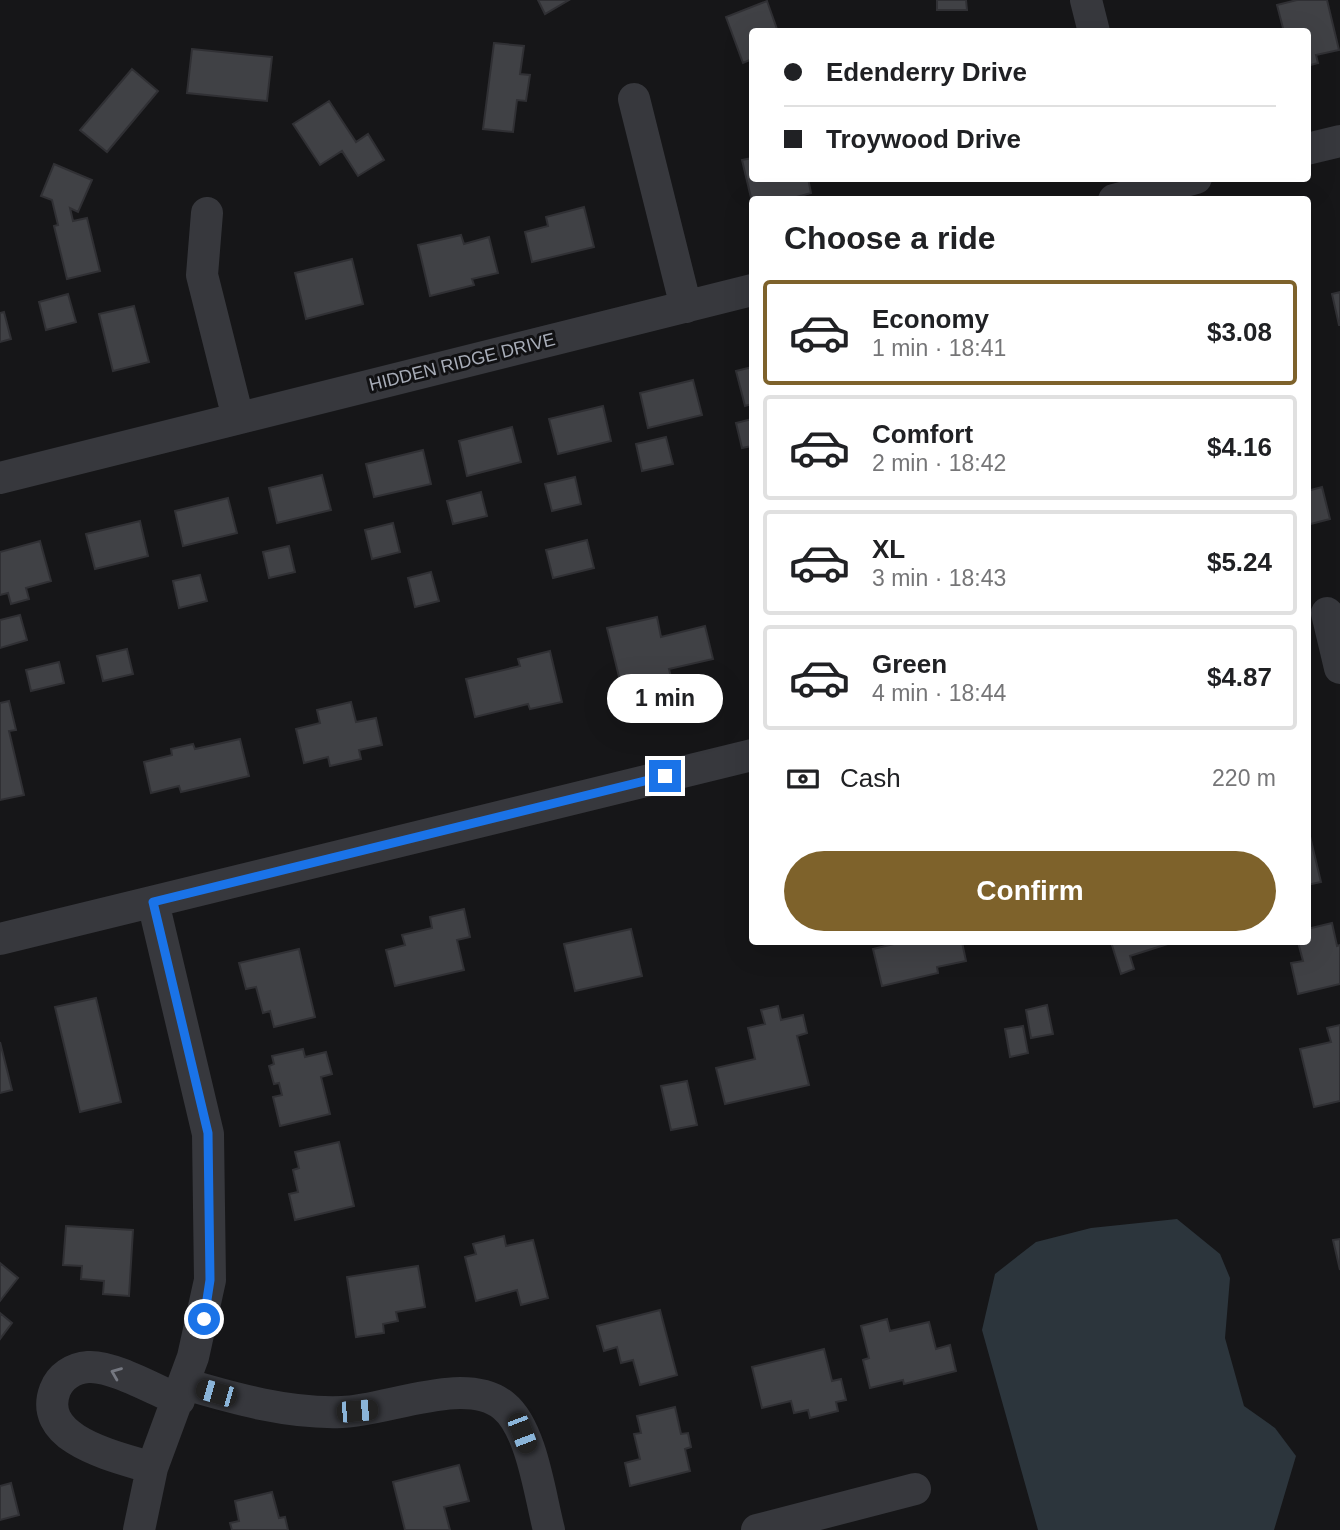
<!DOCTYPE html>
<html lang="en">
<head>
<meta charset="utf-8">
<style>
	body { margin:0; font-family:Helvetica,sans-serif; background:#f2f2f2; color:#202124; height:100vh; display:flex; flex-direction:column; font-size:26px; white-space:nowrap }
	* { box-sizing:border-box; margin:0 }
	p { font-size:23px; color:#757577 }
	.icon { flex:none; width:38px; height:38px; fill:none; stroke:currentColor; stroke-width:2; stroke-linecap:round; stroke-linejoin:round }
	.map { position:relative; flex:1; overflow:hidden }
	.drawer { position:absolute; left:749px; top:196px; width:562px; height:749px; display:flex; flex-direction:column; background:#fff; border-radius:7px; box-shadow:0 7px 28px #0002 }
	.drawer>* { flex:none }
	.top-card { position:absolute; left:749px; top:28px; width:562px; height:154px; border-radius:7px; box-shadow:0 7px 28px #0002; display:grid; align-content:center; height:154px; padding:0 35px; background:#fff }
	.end { position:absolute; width:32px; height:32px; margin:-16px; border:9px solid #1a73e8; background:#fff; box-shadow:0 0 0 4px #fff }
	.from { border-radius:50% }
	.bubble { position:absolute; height:49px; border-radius:24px; background:#fff; box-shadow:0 7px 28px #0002; font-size:23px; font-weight:800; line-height:49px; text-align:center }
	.car { position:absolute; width:21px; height:42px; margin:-21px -10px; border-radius:9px; box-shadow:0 0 5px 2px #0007; background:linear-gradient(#222 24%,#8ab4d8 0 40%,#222 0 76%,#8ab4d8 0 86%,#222 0) }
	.top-card b { display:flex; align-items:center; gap:24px; height:66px; font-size:26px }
	.top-card b+b { border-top:2px solid #e0e0e0 }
	.top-card i { width:18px; height:18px; background:#202124 }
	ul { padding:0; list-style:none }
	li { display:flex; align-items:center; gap:21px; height:105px; margin:0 14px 10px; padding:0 21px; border:4px solid #e0e0e0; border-radius:7px }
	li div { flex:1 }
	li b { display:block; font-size:26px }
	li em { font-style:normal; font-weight:800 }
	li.active { border-color:#7e622b }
	li>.icon { width:63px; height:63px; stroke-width:1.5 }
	h2 { padding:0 35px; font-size:32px; line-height:84px }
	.pay { display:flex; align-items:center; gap:18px; height:77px; padding:0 35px; font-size:26px }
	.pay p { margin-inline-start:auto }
	.action { display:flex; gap:14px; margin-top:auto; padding:14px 35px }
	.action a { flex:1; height:80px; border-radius:42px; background:#7e622b; color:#fff; font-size:28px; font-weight:800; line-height:80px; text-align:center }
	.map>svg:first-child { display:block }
	.water { fill:#2c353c }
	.building { fill:#404145; stroke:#303034; stroke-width:2 }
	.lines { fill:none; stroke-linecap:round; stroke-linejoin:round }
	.minor { stroke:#37383d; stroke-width:32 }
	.oneway { stroke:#757881 }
	.route { stroke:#1a73e8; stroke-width:9 }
	.labels { text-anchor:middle; stroke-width:6; stroke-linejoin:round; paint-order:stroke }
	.street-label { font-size:18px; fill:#a8adb8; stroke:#111113 }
</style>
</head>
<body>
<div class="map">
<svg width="1340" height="1530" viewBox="0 0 1340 1530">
	<rect width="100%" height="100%" fill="#161618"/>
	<path class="water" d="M1177 1219 1220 1254 1230 1278 1225 1338 1244 1406 1275 1428 1296 1456 1274 1530H1038L982 1330 995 1274 1036 1242 1091 1228Z"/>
	<path class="building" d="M538 0H569L545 14Z
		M937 0H966L967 10H937Z
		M1297 0H1327L1339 50 1316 55 1318 63 1307 66V32H1284L1277 5Z
		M767 1 778 32H752V59L743 63 726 17Z
		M494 43 524 46 520 74 530 75 526 101 517 100 513 132 483 129Z
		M192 49 272 57 267 101 187 93Z
		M132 69 158 91 107 152 80 130Z
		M329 101 356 142 368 134 384 160 358 176 342 151 320 165 293 124Z
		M752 158V178H808L811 193 786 200 752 202 742 160Z
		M54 164 92 180 78 212 70 208 73 221 87 218 100 271 67 279 54 226 58 225 52 200 41 196Z
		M584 207 594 247 532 262 525 232 548 226 546 217Z
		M461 235 464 244 489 237 498 273 472 279 474 285 430 296 418 245Z
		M352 259 363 304 306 319 295 273Z
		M1340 292V325H1339L1332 294Z
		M68 294 76 322 46 330 39 302Z
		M134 306 149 362 113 371 99 314Z
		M4 312 11 339 0 342V313Z
		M752 367V404L745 406 736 371Z
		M693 380 702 415 648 428 640 393Z
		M603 406 611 441 558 454 549 419Z
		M752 419V446L742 448 736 423Z
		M512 427 521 462 467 476 459 441Z
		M666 437 673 464 642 471 636 444Z
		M423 450 431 484 374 497 366 464Z
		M322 475 331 510 277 523 269 488Z
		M575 477 581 504 552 511 545 484Z
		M1322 487 1330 519 1307 525V491Z
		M481 492 487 516 453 524 447 501Z
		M228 498 237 533 183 546 175 511Z
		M140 521 148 556 95 569 86 534Z
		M393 523 400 552 372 559 365 530Z
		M587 540 594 568 553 578 546 550Z
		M40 541 51 581 26 588 29 599 11 604 8 593 0 595V552Z
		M289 546 295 572 269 578 263 552Z
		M431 572 439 601 415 607 408 578Z
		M200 575 207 601 179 608 173 581Z
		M20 615 27 640 0 648V620Z
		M657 617 661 637 705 626 713 659 669 669 671 677 622 689 607 628Z
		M127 649 133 674 103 681 97 656Z
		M550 651 562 702 530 709 528 704 475 717 466 679 520 666 518 659Z
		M59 662 64 683 31 691 26 670Z
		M9 701 16 730 9 731 24 795 0 800V703Z
		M351 702 356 722 376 718 382 745 359 750 361 759 330 766 328 757 304 763 296 729 320 723 317 710Z
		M240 739 249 776 181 792 179 786 151 793 144 762 172 755 171 749 193 744 195 749Z
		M1307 824 1321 882 1307 885Z
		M464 909 470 937 457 940 464 970 395 986 386 950 405 945 402 935 432 928 430 917Z
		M1332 923 1337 946 1340 945V984L1298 994 1291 963 1303 961 1298 942H1307V929Z
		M631 929 642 976 575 991 564 944Z
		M902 942H962L966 961 937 967 938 973 882 986 873 949Z
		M1111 942H1174L1130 956 1134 969 1121 974Z
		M299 949 315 1017 274 1027 270 1011 263 1013 256 987 246 989 239 963Z
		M96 998 121 1102 80 1112 55 1007Z
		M1047 1005 1053 1034 1031 1038 1026 1010Z
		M778 1006 781 1020 803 1015 807 1033 797 1036 809 1085 725 1104 716 1068 755 1059 748 1028 765 1024 761 1010Z
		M1340 1025V1101L1314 1107 1300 1049 1331 1042 1327 1028Z
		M1023 1026 1028 1053 1010 1057 1005 1029Z
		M0 1042 12 1090 0 1093Z
		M303 1049 305 1057 326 1052 332 1074 321 1077 330 1114 280 1126 273 1097 282 1095 279 1083 274 1084 269 1066 274 1064 272 1056Z
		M687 1081 697 1125 671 1130 661 1086Z
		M339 1142 354 1206 295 1220 289 1194 298 1192 293 1170 299 1168 295 1152Z
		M66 1226 133 1230 129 1296 103 1294 104 1281 81 1279 82 1266 63 1265Z
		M504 1236 506 1246 533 1240 548 1298 521 1305 517 1290 476 1301 465 1257 476 1254 473 1244Z
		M1340 1239V1270L1333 1240Z
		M0 1263 18 1278 0 1301Z
		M418 1266 425 1307 396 1312 398 1321 383 1324 384 1333 356 1337 347 1277Z
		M660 1310 677 1375 640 1385 633 1360 621 1363 617 1347 604 1351 597 1326Z
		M0 1313 12 1323 0 1339Z
		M887 1319 890 1331 929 1322 936 1349 950 1345 956 1371 904 1384 903 1380 870 1388 863 1360 869 1358 861 1326Z
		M824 1349 832 1381 841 1379 846 1400 836 1402 838 1411 810 1418 808 1410 794 1413 791 1401 762 1408 752 1367Z
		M675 1407 681 1434 688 1433 691 1447 685 1449 690 1471 630 1486 625 1463 640 1459 634 1434 641 1433 637 1416Z
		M459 1465 469 1501 444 1507 450 1530H405L393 1482Z
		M11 1483 19 1515 0 1520V1486Z
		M272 1492 279 1518 285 1517 288 1530H232L230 1523 239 1521 235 1501Z"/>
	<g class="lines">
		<path class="minor" d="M1086 0 1094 32
			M634 99 686 307
			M1307 149 1340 141
			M1114 200 1196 178
			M207 213 202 275 238 418
			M0 478 752 290
			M1327 613 1340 668
			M0 939 752 755
			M185 1384C236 1399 289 1414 342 1412 387 1411 466 1374 504 1406 532 1429 540 1496 549 1530
			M152 1468C119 1457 36 1441 55 1390 60 1377 73 1368 88 1367 112 1365 155 1390 179 1400
			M139 1530 152 1468 193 1357 210 1280 208 1134 153 902
			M757 1530 915 1489"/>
	</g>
	<defs><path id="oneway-chevron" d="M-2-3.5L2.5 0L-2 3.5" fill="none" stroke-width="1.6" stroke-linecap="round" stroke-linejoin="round" transform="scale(1.75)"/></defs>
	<use class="oneway" href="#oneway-chevron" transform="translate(116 1373) rotate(-158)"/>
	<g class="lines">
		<path class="route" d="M204 1319 210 1280 208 1133 153 902 665 776"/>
	</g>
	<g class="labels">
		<g class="street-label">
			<text transform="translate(462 362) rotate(-14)" y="6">HIDDEN RIDGE DRIVE</text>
		</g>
	</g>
</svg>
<i class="end from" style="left:204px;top:1319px"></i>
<i class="end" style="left:665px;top:776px"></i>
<div class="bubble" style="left:607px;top:674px;width:116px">1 min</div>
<i class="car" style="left:216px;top:1393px;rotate:286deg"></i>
<i class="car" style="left:357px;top:1411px;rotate:85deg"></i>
<i class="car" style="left:522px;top:1433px;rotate:159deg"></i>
<div class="top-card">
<b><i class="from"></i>Edenderry Drive</b>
<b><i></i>Troywood Drive</b>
</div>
<section class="drawer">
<h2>Choose a ride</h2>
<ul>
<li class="active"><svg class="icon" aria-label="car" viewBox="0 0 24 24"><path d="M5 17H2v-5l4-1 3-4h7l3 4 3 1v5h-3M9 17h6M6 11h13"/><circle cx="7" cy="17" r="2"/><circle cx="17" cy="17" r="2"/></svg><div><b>Economy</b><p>1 min · 18:41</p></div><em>$3.08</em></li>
<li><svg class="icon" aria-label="car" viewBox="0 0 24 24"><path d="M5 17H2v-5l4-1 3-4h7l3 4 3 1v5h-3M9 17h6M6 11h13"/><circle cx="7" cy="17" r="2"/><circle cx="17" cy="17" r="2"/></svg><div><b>Comfort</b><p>2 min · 18:42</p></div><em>$4.16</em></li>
<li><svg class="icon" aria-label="car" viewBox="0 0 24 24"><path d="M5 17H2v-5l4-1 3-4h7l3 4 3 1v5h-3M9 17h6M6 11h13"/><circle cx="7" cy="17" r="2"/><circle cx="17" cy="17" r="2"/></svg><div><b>XL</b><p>3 min · 18:43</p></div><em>$5.24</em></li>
<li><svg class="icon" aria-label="car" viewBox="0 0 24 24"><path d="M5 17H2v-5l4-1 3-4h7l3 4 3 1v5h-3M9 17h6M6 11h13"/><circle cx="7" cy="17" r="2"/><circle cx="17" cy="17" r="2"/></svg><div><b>Green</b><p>4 min · 18:44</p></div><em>$4.87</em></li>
</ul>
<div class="pay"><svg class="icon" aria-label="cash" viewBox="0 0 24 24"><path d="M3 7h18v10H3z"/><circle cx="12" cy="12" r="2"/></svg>Cash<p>220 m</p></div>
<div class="action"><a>Confirm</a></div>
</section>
</div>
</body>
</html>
